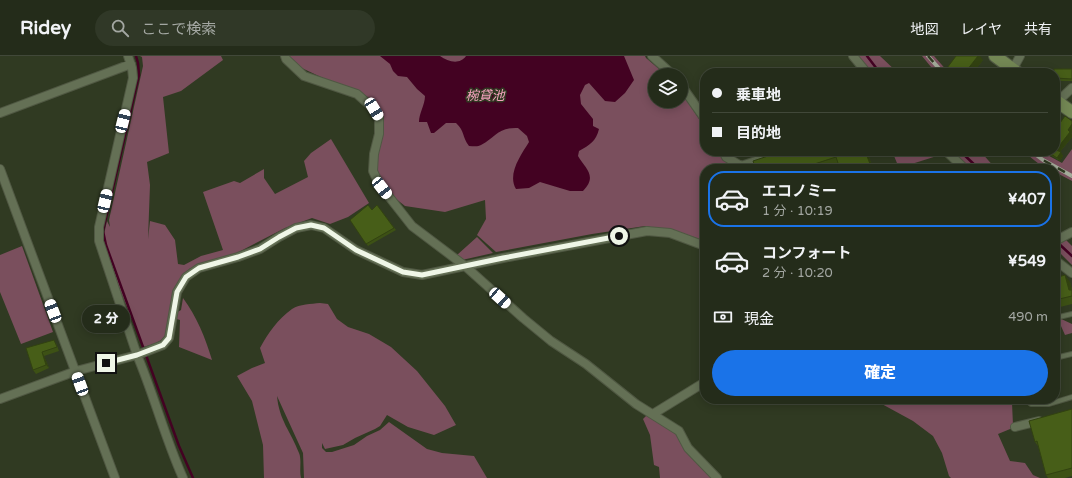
<!DOCTYPE html>
<html lang="ja">
<head>
<meta charset="utf-8">
<style>
	body { margin:0; font-family:"Varela Round","Noto Sans JP",sans-serif; background:#303827; color:#f1f3f6; height:100vh; display:flex; flex-direction:column; font-size:15px; white-space:nowrap }
	* { box-sizing:border-box; margin:0 }
	p { font-size:13px; color:#a3a7a2 }
	.icon { flex:none; width:22px; height:22px; fill:none; stroke:currentColor; stroke-width:2; stroke-linecap:round; stroke-linejoin:round }
	.map { position:relative; flex:1; overflow:hidden }
	.sheet { position:absolute; left:700px; top:108px; width:360px; height:240px; display:flex; flex-direction:column; background:#242c1a; border-radius:16px; box-shadow:0 2px 10px #0003,0 0 0 1px #414839 }
	.sheet>* { flex:none }
	.hud { position:absolute; left:700px; top:12px; width:360px; height:88px; border-radius:16px; box-shadow:0 2px 10px #0003,0 0 0 1px #414839; display:grid; align-content:center; height:88px; padding:0 12px; background:#242c1a }
	.tools { position:absolute; left:648px; top:12px; display:grid; gap:8px }
	.tools a { display:grid; place-items:center; width:40px; height:40px; border-radius:50%; background:#242c1a; box-shadow:0 2px 10px #0003,0 0 0 1px #414839; font-size:20px }
	.end { position:absolute; width:18px; height:18px; margin:-9px; border:5px solid #eff6e7; background:#111; box-shadow:0 0 0 2px #111 }
	.from { border-radius:50% }
	.bubble { position:absolute; height:28px; border-radius:14px; background:#242c1a; box-shadow:0 2px 10px #0003,0 0 0 1px #414839; font-size:13px; font-weight:800; line-height:28px; text-align:center }
	.car { position:absolute; width:12px; height:24px; margin:-12px -6px; border-radius:5px; box-shadow:0 0 3px 1px #0007; background:linear-gradient(#fff 24%,#345 0 40%,#fff 0 76%,#345 0 86%,#fff 0) }
	.hud b { display:flex; align-items:center; gap:14px; height:38px; font-size:15px }
	.hud b+b { border-top:1px solid #414839 }
	.hud i { width:10px; height:10px; background:#f1f3f6 }
	ul { padding:7px 0 0; list-style:none }
	li { display:flex; align-items:center; gap:12px; height:56px; margin:0 8px 6px; padding:0 4px; border:2px solid transparent; border-radius:16px }
	li div { flex:1 }
	li b { display:block; font-size:15px }
	li em { font-style:normal; font-weight:800 }
	li.on { border-color:#1a73e8 }
	li>.icon { width:36px; height:36px; stroke-width:1.5 }
	.pay { display:flex; align-items:center; gap:10px; height:44px; padding:0 12px; font-size:15px }
	.pay p { margin-inline-start:auto }
	.button { display:flex; gap:8px; margin-top:auto; padding:8px 12px }
	.button a { flex:1; height:46px; border-radius:24px; background:#1a73e8; color:#fff; font-size:16px; font-weight:800; line-height:46px; text-align:center }
	header { display:flex; align-items:center; gap:24px; box-sizing:border-box; height:56px; padding:0 20px; background:#242c1a; border-bottom:1px solid #414839 }
	header strong { font-size:19px }
	nav { display:flex; gap:22px; margin-inline-start:auto; font-size:14px }
	.search { width:280px; height:36px; background:#303827; display:flex; align-items:center; gap:10px; box-sizing:border-box; padding:0 14px; border-radius:22px; color:#a3a7a2; font-size:15px }
	.map>svg:first-child { display:block }
	.green { fill:#7a4f5d }
	.water { fill:#430222 }
	.lines { fill:none; stroke-linecap:round; stroke-linejoin:round }
	.stream { stroke:#430222; stroke-width:2.5 }
	.lane-casing { stroke:#505843; stroke-width:6 }
	.street-casing { stroke:#505843; stroke-width:10 }
	.primary-casing { stroke:#505843; stroke-width:14 }
	.lane { stroke:#647055; stroke-width:4 }
	.street { stroke:#647055; stroke-width:8 }
	.primary { stroke:#738754; stroke-width:12 }
	.rail-casing { stroke:#a3ab99; stroke-width:4 }
	.rail { stroke:#303a22; stroke-width:2.5; stroke-dasharray:8; stroke-linecap:butt }
	.wall { fill:#3d5115 }
	.shaded-wall { fill:#324211 }
	.building { fill:#475e18; stroke:#324211 }
	.route { stroke:#eff6e7; stroke-width:5 }
	.labels { text-anchor:middle; stroke-width:3; stroke-linejoin:round; paint-order:stroke }
	.water-label { font-size:13px; font-style:italic; fill:#f6a3bf; stroke:#303a22 }
</style>
</head>
<body>
<header>
<strong>Ridey</strong>
<div class="search"><svg class="icon" aria-label="search" viewBox="0 0 24 24"><circle cx="10" cy="10" r="6"/><path d="M15 15l6 6"/></svg>ここで検索</div>
<nav><a>地図</a><a>レイヤ</a><a>共有</a></nav>
</header>
<div class="map">
<svg width="1072" height="422" viewBox="0 0 1072 422">
	<rect width="100%" height="100%" fill="#303a22"/>
	<path class="green" d="M140 0H221L223 4 181 35 163 41 169 97 147 106 150 129 148 183 150 165 165 169 175 184 178 208 184 209 201 200 223 194 203 136 234 125 240 127 264 113V122L275 138 308 121 304 105 311 97 331 83 369 147 348 161 330 168 312 162 285 172 231 200 208 206 189 213 184 225 174 258 181 254 183 242C197 261 205 281 212 304L179 291 180 264 170 261C167 282 164 286 143 291L109 206 103 183 107 165 110 171 109 164 143 10 142 1Z
		M286 0H645L646 2 666 19H655V45H681V36L705 72V95H720L741 110 755 111 756 113H705V185L685 178 645 170 592 178 496 196 477 179 486 163 485 144 445 156 405 150 382 132 376 111 379 62 357 38 289 6Z
		M858 0H880L898 17H871Z
		M922 0H934L949 17H936Z
		M1072 93V125L1055 116V113C1042 113 1032 102 1023 95H1040L1062 107Z
		M892 95H936L940 99 899 112Z
		M952 95H980L996 113H972Z
		M1055 173 1072 190V209L1055 192Z
		M477 181 493 197 462 204 457 199Z
		M22 190 53 276 21 288 0 236V199Z
		M320 247 328 248 337 263 348 271 369 278 391 291 417 315 445 350 456 369 434 379 408 371 387 359 380 370 375 373 355 382 343 389 325 393 322 387V392L326 396H332L354 389 367 380 380 374 389 366 427 393 442 397 474 400 487 422H304L303 397 277 340C279 364 291 376 299 397 302 404 299 414 301 422H264L263 389 252 345 237 320 252 312 265 307 260 292C268 277 278 263 292 253 300 248 311 248 320 247Z
		M1057 261 1072 268V277L1065 279Z
		M878 343H1009L1012 347 1013 369H1020L998 378 1010 405 1025 407 1033 419 1040 422H951L949 420 942 397 933 380 913 365 880 347Z
		M647 359 670 368 716 422H660L659 411 654 409 650 379 643 363Z"/>
	<path class="water" d="M380 0H440C448 6 460 9 466 0H624L634 24 625 37 615 46 605 45 589 27 585 29 580 39 581 48 593 63V70L599 73C596 85 590 89 579 95L578 100C585 112 598 120 583 135H570L540 126 529 132 516 133C507 118 521 99 529 86L527 80 518 72C498 71 496 81 481 89 478 91 473 90 469 90 462 81 465 75 456 67H446L434 77H431L427 66H419C419 57 425 49 425 40L417 33 407 21 398 20 393 15 390 8Z"/>
	<g class="lines">
		<path class="stream" d="M136 0 138 7 139 19 103 175 106 189 179 390 193 422
			M867 0 880 17
			M960 95 979 113
			M1057 186 1072 200"/>
		<g class="lane-casing">
			<path id="lane" d="M1055 262 1072 258
				M1055 302 1072 298
				M1025 343 1031 348H1049L1072 341"/>
		</g>
		<g class="street-casing">
			<path id="street" d="M128 0 132 12 133 22 102 158 99 171V185L137 299C154 339 165 382 183 422
				M285 0 286 3 304 20 357 38 374 53 379 62V78L374 98 373 115 379 128 412 170 465 210 523 262 551 285 586 308 636 348 679 375 688 392 717 422
				M652 0 673 19
				M853 0 867 17
				M1013 13 1020 0
				M681 29 705 63
				M1057 46 1072 32
				M0 57 131 8
				M723 95 726 101 741 110 762 103
				M946 95 965 113
				M0 113 115 422
				M1055 185 1072 176
				M1055 204 1072 217
				M0 343 76 315 137 299 163 289 169 282 177 236 186 221 199 212 238 201 260 193 279 181 296 172 311 169 324 172 356 194 403 216 422 219 503 202 647 175 670 177 705 190
				M653 358 705 326
				M1015 371 1039 365"/>
		</g>
		<g class="primary-casing">
			<path id="primary" d="M995 0 1018 17
				M1055 44 1072 56"/>
		</g>
		<use href="#lane" class="lane"/>
		<use href="#street" class="street"/>
		<use href="#primary" class="primary"/>
		<g class="rail-casing">
			<path id="rail" d="M928 0 943 17
				M1031 95 1043 104 1072 120"/>
		</g>
		<use href="#rail" class="rail"/>
	</g>
	<path class="wall" d="M983 4 973 17H951L947 12Z
		M1072 13V25H1056L1055 24V17Z
		M1071 77 1072 78V81L1060 96 1063 100 1060 105 1050 99 1048 96Z
		M783 95H867L873 113H840L838 107 819 113H756Z
		M377 149 396 174 368 190 350 164 372 154Z
		M1055 222 1070 226 1072 234V248L1060 251 1056 246H1055Z
		M56 287 59 295 44 300 49 312 36 318 33 314 26 292Z
		M1072 353V420L1065 422H1048L1046 419 1038 390 1035 386Z"/>
	<path class="shaded-wall" d="M978 0H980L983 4 973 17H968L967 14Z
		M1072 68V76L1071 77 1072 78V81L1059 97 1056 94Z
		M865 95H867L873 113H872Z
		M1061 96 1063 100 1060 105 1057 102Z
		M1065 219 1070 226 1072 235 1069 234Z
		M42 296 44 300 49 312 46 309Z"/>
	<path class="building" d="M956 0H978L967 14 969 16 968 17H954L947 12Z
		M1054 13H1072V23L1055 22V17H1054Z
		M1065 60 1072 65V68L1068 74 1070 76 1056 94 1061 96 1057 102 1048 96V95H1055V74Z
		M783 95H865L872 113H840L836 101 799 113H756L753 105Z
		M368 149 372 154 377 149 394 172 366 188 350 164Z
		M1065 219 1069 234H1072V240L1055 244V222Z
		M54 284 57 291 42 296 46 309 33 314 26 292Z
		M1072 353V412L1046 419 1037 385 1035 386 1029 365Z"/>
	<g class="lines">
		<path class="route" d="M106 307 137 299 163 289 169 282 177 236 186 221 199 212 238 201 260 193 279 181 296 172 311 169 324 172 356 194 403 216 422 219 503 202 619 180"/>
	</g>
	<g class="labels">
		<g class="water-label">
			<text x="485" y="44">椀貸池</text>
		</g>
	</g>
</svg>
<div class="tools">
<a><svg class="icon" aria-label="layers" viewBox="0 0 24 24"><path d="M12 4l9 5-9 5-9-5zM3 14l9 5 9-5"/></svg></a>
</div>
<i class="end from" style="left:619px;top:180px"></i>
<i class="end" style="left:106px;top:307px"></i>
<div class="bubble" style="left:82px;top:249px;width:48px">2 分</div>
<i class="car" style="left:374px;top:53px;rotate:149deg"></i>
<i class="car" style="left:123px;top:65px;rotate:14deg"></i>
<i class="car" style="left:382px;top:132px;rotate:142deg"></i>
<i class="car" style="left:105px;top:145px;rotate:13deg"></i>
<i class="car" style="left:500px;top:242px;rotate:132deg"></i>
<i class="car" style="left:53px;top:255px;rotate:339deg"></i>
<i class="car" style="left:80px;top:328px;rotate:340deg"></i>
<div class="hud">
<b><i class="from"></i>乗車地</b>
<b><i></i>目的地</b>
</div>
<section class="sheet">
<ul>
<li class="on"><svg class="icon" aria-label="car" viewBox="0 0 24 24"><path d="M5 17H2v-5l4-1 3-4h7l3 4 3 1v5h-3M9 17h6M6 11h13"/><circle cx="7" cy="17" r="2"/><circle cx="17" cy="17" r="2"/></svg><div><b>エコノミー</b><p>1 分 · 10:19</p></div><em>¥407</em></li>
<li><svg class="icon" aria-label="car" viewBox="0 0 24 24"><path d="M5 17H2v-5l4-1 3-4h7l3 4 3 1v5h-3M9 17h6M6 11h13"/><circle cx="7" cy="17" r="2"/><circle cx="17" cy="17" r="2"/></svg><div><b>コンフォート</b><p>2 分 · 10:20</p></div><em>¥549</em></li>
</ul>
<div class="pay"><svg class="icon" aria-label="cash" viewBox="0 0 24 24"><path d="M3 7h18v10H3z"/><circle cx="12" cy="12" r="2"/></svg>現金<p>490 m</p></div>
<div class="button"><a>確定</a></div>
</section>
</div>
</body>
</html>
